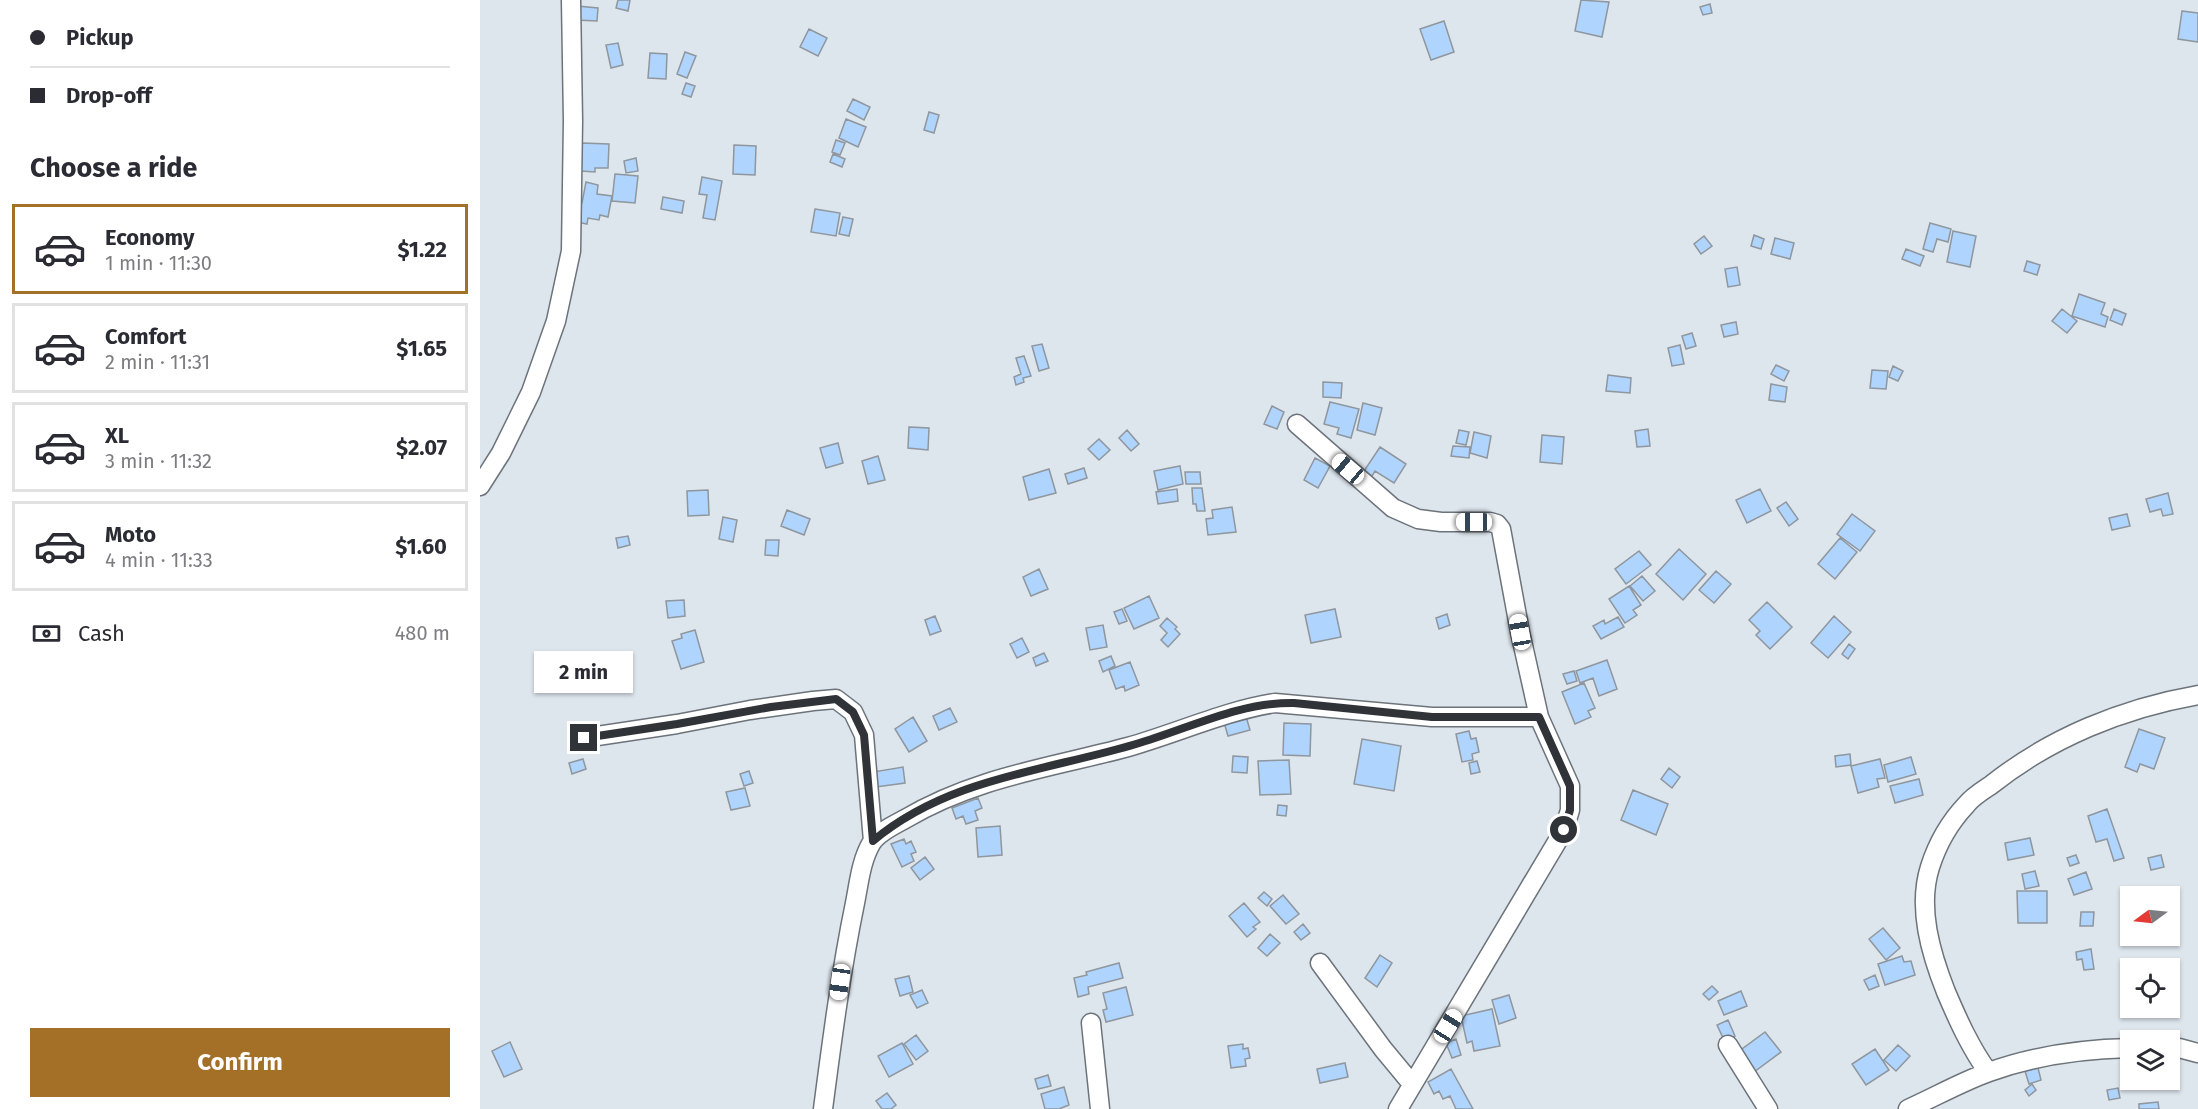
<!DOCTYPE html>
<html lang="en">
<head>
<meta charset="utf-8">
<style>
	body { margin:0; font-family:"Fira Sans",sans-serif; background:#f7f7f7; color:#2b2b33; height:100vh; display:flex; flex-direction:column; font-size:22px; white-space:nowrap }
	* { box-sizing:border-box; margin:0 }
	p { font-size:20px; color:#7c7c81 }
	.icon { flex:none; width:33px; height:33px; fill:none; stroke:currentColor; stroke-width:2; stroke-linecap:round; stroke-linejoin:round }
	.map { position:relative; flex:1; overflow:hidden }
	.side { display:flex; flex-direction:column; background:#fff; width:480px }
	.side>* { flex:none }
	.hud { display:grid; align-content:center; height:132px; padding:0 30px; background:#fff }
	.needle { width:39px; rotate:255deg }
	.buttons { position:absolute; left:1640px; top:886px; display:grid; gap:12px }
	.buttons a { display:grid; place-items:center; width:60px; height:60px; border-radius:0px; background:#fff; box-shadow:0 2px 4px #0004; font-size:30px }
	.end { position:absolute; width:27px; height:27px; margin:-14px; border:8px solid #303337; background:#fff; box-shadow:0 0 0 3px #fff }
	.from { border-radius:50% }
	.bubble { position:absolute; height:42px; border-radius:0px; background:#fff; box-shadow:0 2px 4px #0004; font-size:20px; font-weight:700; line-height:42px; text-align:center }
	.car { position:absolute; width:18px; height:36px; margin:-18px -9px; border-radius:8px; box-shadow:0 0 4px 2px #0007; background:linear-gradient(#fff 24%,#345 0 40%,#fff 0 76%,#345 0 86%,#fff 0) }
	.hud b { display:flex; align-items:center; gap:21px; height:57px; font-size:22px }
	.hud b+b { border-top:2px solid #e1e1e2 }
	.hud i { width:15px; height:15px; background:#2b2b33 }
	ul { padding:0; list-style:none }
	li { display:flex; align-items:center; gap:18px; height:90px; margin:0 12px 9px; padding:0 18px; border:3px solid #e1e1e2; border-radius:0px }
	li div { flex:1 }
	li b { display:block; font-size:22px }
	li em { font-style:normal; font-weight:700 }
	li.active { border-color:#a47028 }
	li>.icon { width:54px; height:54px; stroke-width:1.5 }
	h2 { padding:0 30px; font-size:27px; line-height:72px }
	.pay { display:flex; align-items:center; gap:15px; height:66px; padding:0 30px; font-size:22px }
	.pay p { margin-inline-start:auto }
	.cta { display:flex; gap:12px; margin-top:auto; padding:12px 30px }
	.cta a { flex:1; height:69px; border-radius:0px; background:#a47028; color:#fff; font-size:24px; font-weight:700; line-height:69px; text-align:center }
	main { display:flex; flex:1; min-height:0 }
	.map>svg:first-child { display:block }
	.building { fill:#afd4fd; stroke:#8f969e; stroke-width:1.5 }
	.lines { fill:none; stroke-linecap:round; stroke-linejoin:round }
	.minor-casing { stroke:#6c737b; stroke-width:21 }
	.minor { stroke:#fff; stroke-width:18 }
	.route { stroke:#303337; stroke-width:8 }
</style>
</head>
<body>
<main>
<section class="side">
<div class="hud">
<b><i class="from"></i>Pickup</b>
<b><i></i>Drop-off</b>
</div>
<h2>Choose a ride</h2>
<ul>
<li class="active"><svg class="icon" aria-label="car" viewBox="0 0 24 24"><path d="M5 17H2v-5l4-1 3-4h7l3 4 3 1v5h-3M9 17h6M6 11h13"/><circle cx="7" cy="17" r="2"/><circle cx="17" cy="17" r="2"/></svg><div><b>Economy</b><p>1 min · 11:30</p></div><em>$1.22</em></li>
<li><svg class="icon" aria-label="car" viewBox="0 0 24 24"><path d="M5 17H2v-5l4-1 3-4h7l3 4 3 1v5h-3M9 17h6M6 11h13"/><circle cx="7" cy="17" r="2"/><circle cx="17" cy="17" r="2"/></svg><div><b>Comfort</b><p>2 min · 11:31</p></div><em>$1.65</em></li>
<li><svg class="icon" aria-label="car" viewBox="0 0 24 24"><path d="M5 17H2v-5l4-1 3-4h7l3 4 3 1v5h-3M9 17h6M6 11h13"/><circle cx="7" cy="17" r="2"/><circle cx="17" cy="17" r="2"/></svg><div><b>XL</b><p>3 min · 11:32</p></div><em>$2.07</em></li>
<li><svg class="icon" aria-label="car" viewBox="0 0 24 24"><path d="M5 17H2v-5l4-1 3-4h7l3 4 3 1v5h-3M9 17h6M6 11h13"/><circle cx="7" cy="17" r="2"/><circle cx="17" cy="17" r="2"/></svg><div><b>Moto</b><p>4 min · 11:33</p></div><em>$1.60</em></li>
</ul>
<div class="pay"><svg class="icon" aria-label="cash" viewBox="0 0 24 24"><path d="M3 7h18v10H3z"/><circle cx="12" cy="12" r="2"/></svg>Cash<p>480 m</p></div>
<div class="cta"><a>Confirm</a></div>
</section>
<div class="map">
<svg width="1718" height="1109" viewBox="0 0 1718 1109">
	<rect width="100%" height="100%" fill="#dde5ed"/>
	<path class="building" d="M138 0H150L148 11 136 8Z
		M1101 0 1129 2 1122 37 1095 31Z
		M1230 4 1232 13 1223 15 1220 7Z
		M97 6 118 8 117 21 96 20Z
		M1702 11 1718 13V42L1698 39Z
		M964 21 974 52 951 60 940 29Z
		M329 29 347 38 338 56 320 47Z
		M138 43 143 65 131 68 126 45Z
		M205 52 216 56 207 78 197 74Z
		M170 53 187 54 186 79 168 78Z
		M206 83 215 86 211 97 202 94Z
		M373 99 390 107 384 120 367 111Z
		M449 112 459 115 454 133 444 130Z
		M366 119 386 127 378 147 359 138Z
		M356 140 365 143 360 155 352 152Z
		M102 143 129 144 128 168H115V172L101 171Z
		M254 145 276 146 275 175 253 174Z
		M353 154 365 159 362 167 350 162Z
		M156 158 158 171 146 173 144 161Z
		M135 174 158 176 155 203 132 201Z
		M222 177 242 181 235 220 223 218 227 195 219 194Z
		M106 182 118 185 117 194 132 196 128 217 120 215 119 220 108 218 107 224 92 221 95 202 102 203Z
		M183 197 204 201 202 213 181 209Z
		M335 209 360 213 356 236 331 232Z
		M363 217 373 219 369 236 359 234Z
		M1450 223 1471 229 1468 242 1457 239 1453 252 1443 249Z
		M1473 231 1496 236 1490 267 1467 262Z
		M1274 235 1284 239 1281 249 1271 246Z
		M1224 236 1232 246 1221 254 1214 244Z
		M1295 238 1314 243 1310 259 1291 254Z
		M1426 249 1444 256 1440 266 1422 259Z
		M1547 261 1560 265 1557 275 1544 271Z
		M1257 267 1260 285 1248 287 1245 269Z
		M1599 294 1625 303 1621 314 1628 317 1625 327 1592 316Z
		M1582 309 1597 321 1587 333 1572 321Z
		M1634 309 1646 314 1642 325 1630 320Z
		M1256 322 1258 334 1244 337 1241 325Z
		M1212 333 1216 346 1206 349 1202 336Z
		M562 344 569 368 559 371 552 346Z
		M1200 345 1204 364 1192 366 1188 348Z
		M544 356 551 376 543 378 544 382 536 385 534 377 541 374 536 358Z
		M1296 365 1309 371 1304 381 1291 374Z
		M1413 366 1423 371 1418 381 1409 377Z
		M1392 370 1408 371 1406 389 1390 388Z
		M1128 375 1151 378 1150 393 1126 391Z
		M843 382 862 383 861 398 843 397Z
		M1291 384 1307 387 1305 402 1289 400Z
		M850 402 879 409 871 438 857 434 859 428 844 424Z
		M883 403 902 408 895 435 877 430Z
		M792 406 804 412 797 429 784 424Z
		M429 427 449 428 448 450 428 448Z
		M1168 429 1170 446 1157 447 1155 431Z
		M647 430 659 444 651 451 639 438Z
		M979 430 989 432 986 445 976 443Z
		M994 432 1011 436 1007 458 990 453Z
		M1062 435 1084 437 1082 464 1060 462Z
		M619 439 630 450 619 460 608 449Z
		M358 443 363 463 346 468 340 448Z
		M973 446 990 447 989 458 971 456Z
		M900 447 926 464 914 483 895 471 892 476 884 471Z
		M398 456 405 480 388 484 382 461Z
		M835 458 850 466 838 488 824 480Z
		M700 466 703 484 678 490 674 471Z
		M604 468 607 478 588 484 585 474Z
		M569 469 576 493 549 500 543 477Z
		M705 472H720L721 484H706Z
		M712 488H722L725 511H717L716 504H713Z
		M697 489 698 501 678 504 676 492Z
		M1280 489 1291 511 1267 523 1256 500Z
		M228 490 229 515 208 516 207 491Z
		M1688 493 1693 514 1683 516 1681 509 1670 512 1666 499Z
		M1306 502 1318 519 1309 526 1297 508Z
		M752 507 756 532 728 535 726 519 733 518 732 510Z
		M307 510 330 519 324 535 301 526Z
		M1372 514 1395 531 1380 551 1357 534Z
		M1647 514 1650 526 1632 530 1629 518Z
		M243 517 257 520 253 542 239 539Z
		M148 536 150 545 138 548 136 538Z
		M1360 538 1377 552 1355 579 1338 564Z
		M286 540H299L298 556 285 555Z
		M1199 549 1226 574 1203 600 1176 574Z
		M1159 551 1171 565 1146 584 1135 569Z
		M559 569 568 589 551 596 543 577Z
		M1236 571 1251 584 1234 603 1219 590Z
		M1162 576 1175 591 1163 601 1150 586Z
		M1149 586 1161 605 1153 610 1157 615 1145 623 1129 599Z
		M669 596 679 618 654 629 644 608Z
		M204 600 205 616 188 618 186 601Z
		M1287 602 1312 627 1290 649 1276 635 1280 631 1269 620Z
		M642 609 647 621 639 624 634 612Z
		M855 609 861 637 831 643 825 615Z
		M967 614 970 625 959 629 956 618Z
		M455 616 461 631 450 635 445 620Z
		M1354 616 1371 632 1348 658 1331 643Z
		M1138 617 1144 627 1121 639 1113 626 1124 620 1125 624Z
		M687 618 697 627 695 629 700 634 688 647 681 640 687 633 680 626Z
		M623 625 627 647 610 650 606 628Z
		M215 630 224 662 201 669 192 641 202 638 201 634Z
		M542 638 549 652 537 658 530 644Z
		M1369 644 1375 649 1368 659 1362 654Z
		M564 653 568 661 556 666 553 658Z
		M631 656 635 666 623 672 619 661Z
		M1127 660 1137 689 1119 696 1113 678 1100 683 1096 671Z
		M650 662 659 685 645 691 644 686 636 689 629 670Z
		M1094 671 1097 681 1087 684 1083 674Z
		M1104 683 1115 708 1108 711 1111 717 1095 724 1082 692Z
		M470 708 477 722 459 730 453 716Z
		M765 713 770 730 748 736 743 719Z
		M433 717 447 741 429 752 415 729Z
		M804 723 831 724 830 756 803 755Z
		M1659 729 1685 738 1674 769 1660 764 1657 772 1645 767Z
		M989 731 991 739 996 738 999 752 992 754 993 760 982 762 976 734Z
		M882 739 921 746 914 791 874 784Z
		M1370 754 1371 765 1356 767 1355 756Z
		M753 756 768 757 767 773 752 772Z
		M1431 757 1436 774 1408 782 1404 765Z
		M103 759 106 769 92 774 89 763Z
		M1400 759 1405 778 1397 779 1399 787 1378 793 1371 766Z
		M809 760 811 794 780 795 778 761Z
		M997 761 1000 772 991 774 989 763Z
		M423 767 425 783 396 787 393 772Z
		M1189 768 1200 777 1192 788 1181 779Z
		M269 771 273 783 264 786 260 774Z
		M1439 779 1443 795 1415 803 1410 786Z
		M265 788 270 806 251 810 246 792Z
		M1153 790 1188 804 1176 835 1141 820Z
		M498 798 502 808 495 811 498 820 486 824 483 816 476 819 472 808Z
		M798 805 807 806 806 816 797 815Z
		M1627 809 1644 858 1634 861 1627 839 1616 842 1608 816Z
		M520 826 522 855 498 857 496 828Z
		M1550 838 1554 855 1528 860 1525 843Z
		M424 839 426 844 431 841 436 852 431 854 434 861 422 867 411 844Z
		M1596 855 1599 863 1590 866 1587 858Z
		M1681 855 1684 867 1671 870 1668 858Z
		M445 857 454 869 440 880 431 868Z
		M1555 871 1559 886 1545 889 1542 874Z
		M1606 872 1612 889 1594 895 1588 879Z
		M1537 891H1567V923H1538Z
		M784 892 792 899 787 906 778 898Z
		M803 895 819 914 806 924 790 906Z
		M764 903 780 922 773 927 776 929 767 937 749 916Z
		M1601 912H1614L1613 926H1600Z
		M823 924 830 933 821 940 814 932Z
		M1403 928 1420 948 1406 960 1389 939Z
		M790 934 800 943 787 956 778 948Z
		M1611 949 1614 969 1604 970 1602 959 1597 960 1596 952Z
		M900 955 912 963 897 987 885 978Z
		M1422 956 1424 962 1431 961 1435 975 1405 985 1398 964Z
		M639 963 643 978 608 987 609 994 598 997 594 978 607 975 606 972Z
		M1395 975 1399 986 1389 990 1384 980Z
		M429 976 433 992 420 996 415 979Z
		M1232 986 1238 992 1229 1000 1223 994Z
		M646 987 653 1015 626 1022 623 1010 627 1009 623 993Z
		M442 990 448 1003 437 1008 430 995Z
		M1261 991 1267 1006 1244 1015 1238 1001Z
		M1029 995 1036 1018 1019 1024 1012 1000Z
		M1012 1009 1020 1046 994 1051 992 1041 987 1043 981 1016Z
		M1248 1020 1255 1036 1244 1040 1237 1025Z
		M1285 1032 1301 1052 1274 1072 1258 1052Z
		M436 1035 448 1051 436 1060 424 1044Z
		M976 1039 981 1055 972 1058 966 1043Z
		M30 1042 42 1069 24 1077 12 1051Z
		M422 1043 433 1064 409 1077 398 1056Z
		M763 1044V1049L768 1048 770 1058 765 1059 766 1066 751 1068 748 1046Z
		M1418 1045 1430 1056 1416 1071 1404 1060Z
		M1395 1049 1409 1070 1386 1085 1372 1064Z
		M865 1063 868 1077 840 1083 837 1069Z
		M1558 1068 1561 1080 1549 1084 1545 1071Z
		M971 1069 993 1109H976L970 1096 963 1099 959 1091 954 1094 948 1082Z
		M568 1075 571 1086 558 1089 555 1079Z
		M1552 1084 1556 1090 1549 1096 1545 1090Z
		M584 1087 589 1105 579 1109H565L561 1094Z
		M1638 1088 1640 1098 1629 1100 1627 1090Z
		M407 1093 416 1105 411 1109H402L396 1101Z
		M1678 1102 1679 1109H1659V1104Z"/>
	<g class="lines">
		<g class="minor-casing">
			<path id="minor" d="M817 424 913 508 938 519 961 522H1010L1017 524 1021 529 1040 632 1059 717 1090 786V810L1084 830 918 1109
				M0 486 21 453 51 392 76 321 91 251 93 121 91 0
				M104 738 197 724 270 710 333 701 356 699 373 712 384 735 393 841
				M840 963 903 1049 932 1084
				M611 1023 620 1109
				M1248 1045 1288 1109
				M1689 1048H1699L1718 1053
				M1508 1072C1490 1047 1478 1020 1466 992 1451 954 1437 908 1450 867 1457 845 1470 822 1486 805 1492 797 1502 791 1511 785 1570 738 1643 708 1718 695
				M343 1109C352 1040 361 971 375 903 379 883 381 860 392 842 399 832 414 825 425 819 496 777 570 768 648 747 698 733 744 711 795 703L952 717H1059
				M1428 1109C1455 1097 1481 1082 1509 1072 1553 1056 1603 1049 1650 1048"/>
		</g>
		<use href="#minor" class="minor"/>
	</g>
	<g class="lines">
		<path class="route" d="M104 738 197 724 291 707 356 699 373 712 384 735 393 841C468 778 566 771 656 744 708 729 759 702 814 703L952 717H1059L1090 786V810L1084 830"/>
	</g>
</svg>
<div class="buttons">
<a><svg class="needle" viewBox="-14 -14 28 28"><path d="M0-13l5 13h-10z" fill="#e53935"/><path d="M0 13l5-13h-10z" fill="#7c7c81"/></svg></a>
<a><svg class="icon" aria-label="locate" viewBox="0 0 24 24"><circle cx="12" cy="12" r="6"/><path d="M12 2v4M12 18v4M2 12h4M18 12h4"/></svg></a>
<a><svg class="icon" aria-label="layers" viewBox="0 0 24 24"><path d="M12 4l9 5-9 5-9-5zM3 14l9 5 9-5"/></svg></a>
</div>
<i class="end from" style="left:1084px;top:830px"></i>
<i class="end" style="left:104px;top:738px"></i>
<div class="bubble" style="left:54px;top:651px;width:99px">2 min</div>
<i class="car" style="left:868px;top:469px;rotate:310deg"></i>
<i class="car" style="left:994px;top:522px;rotate:270deg"></i>
<i class="car" style="left:1040px;top:632px;rotate:350deg"></i>
<i class="car" style="left:360px;top:982px;rotate:188deg"></i>
<i class="car" style="left:968px;top:1026px;rotate:32deg"></i>
</div>
</main>
</body>
</html>
